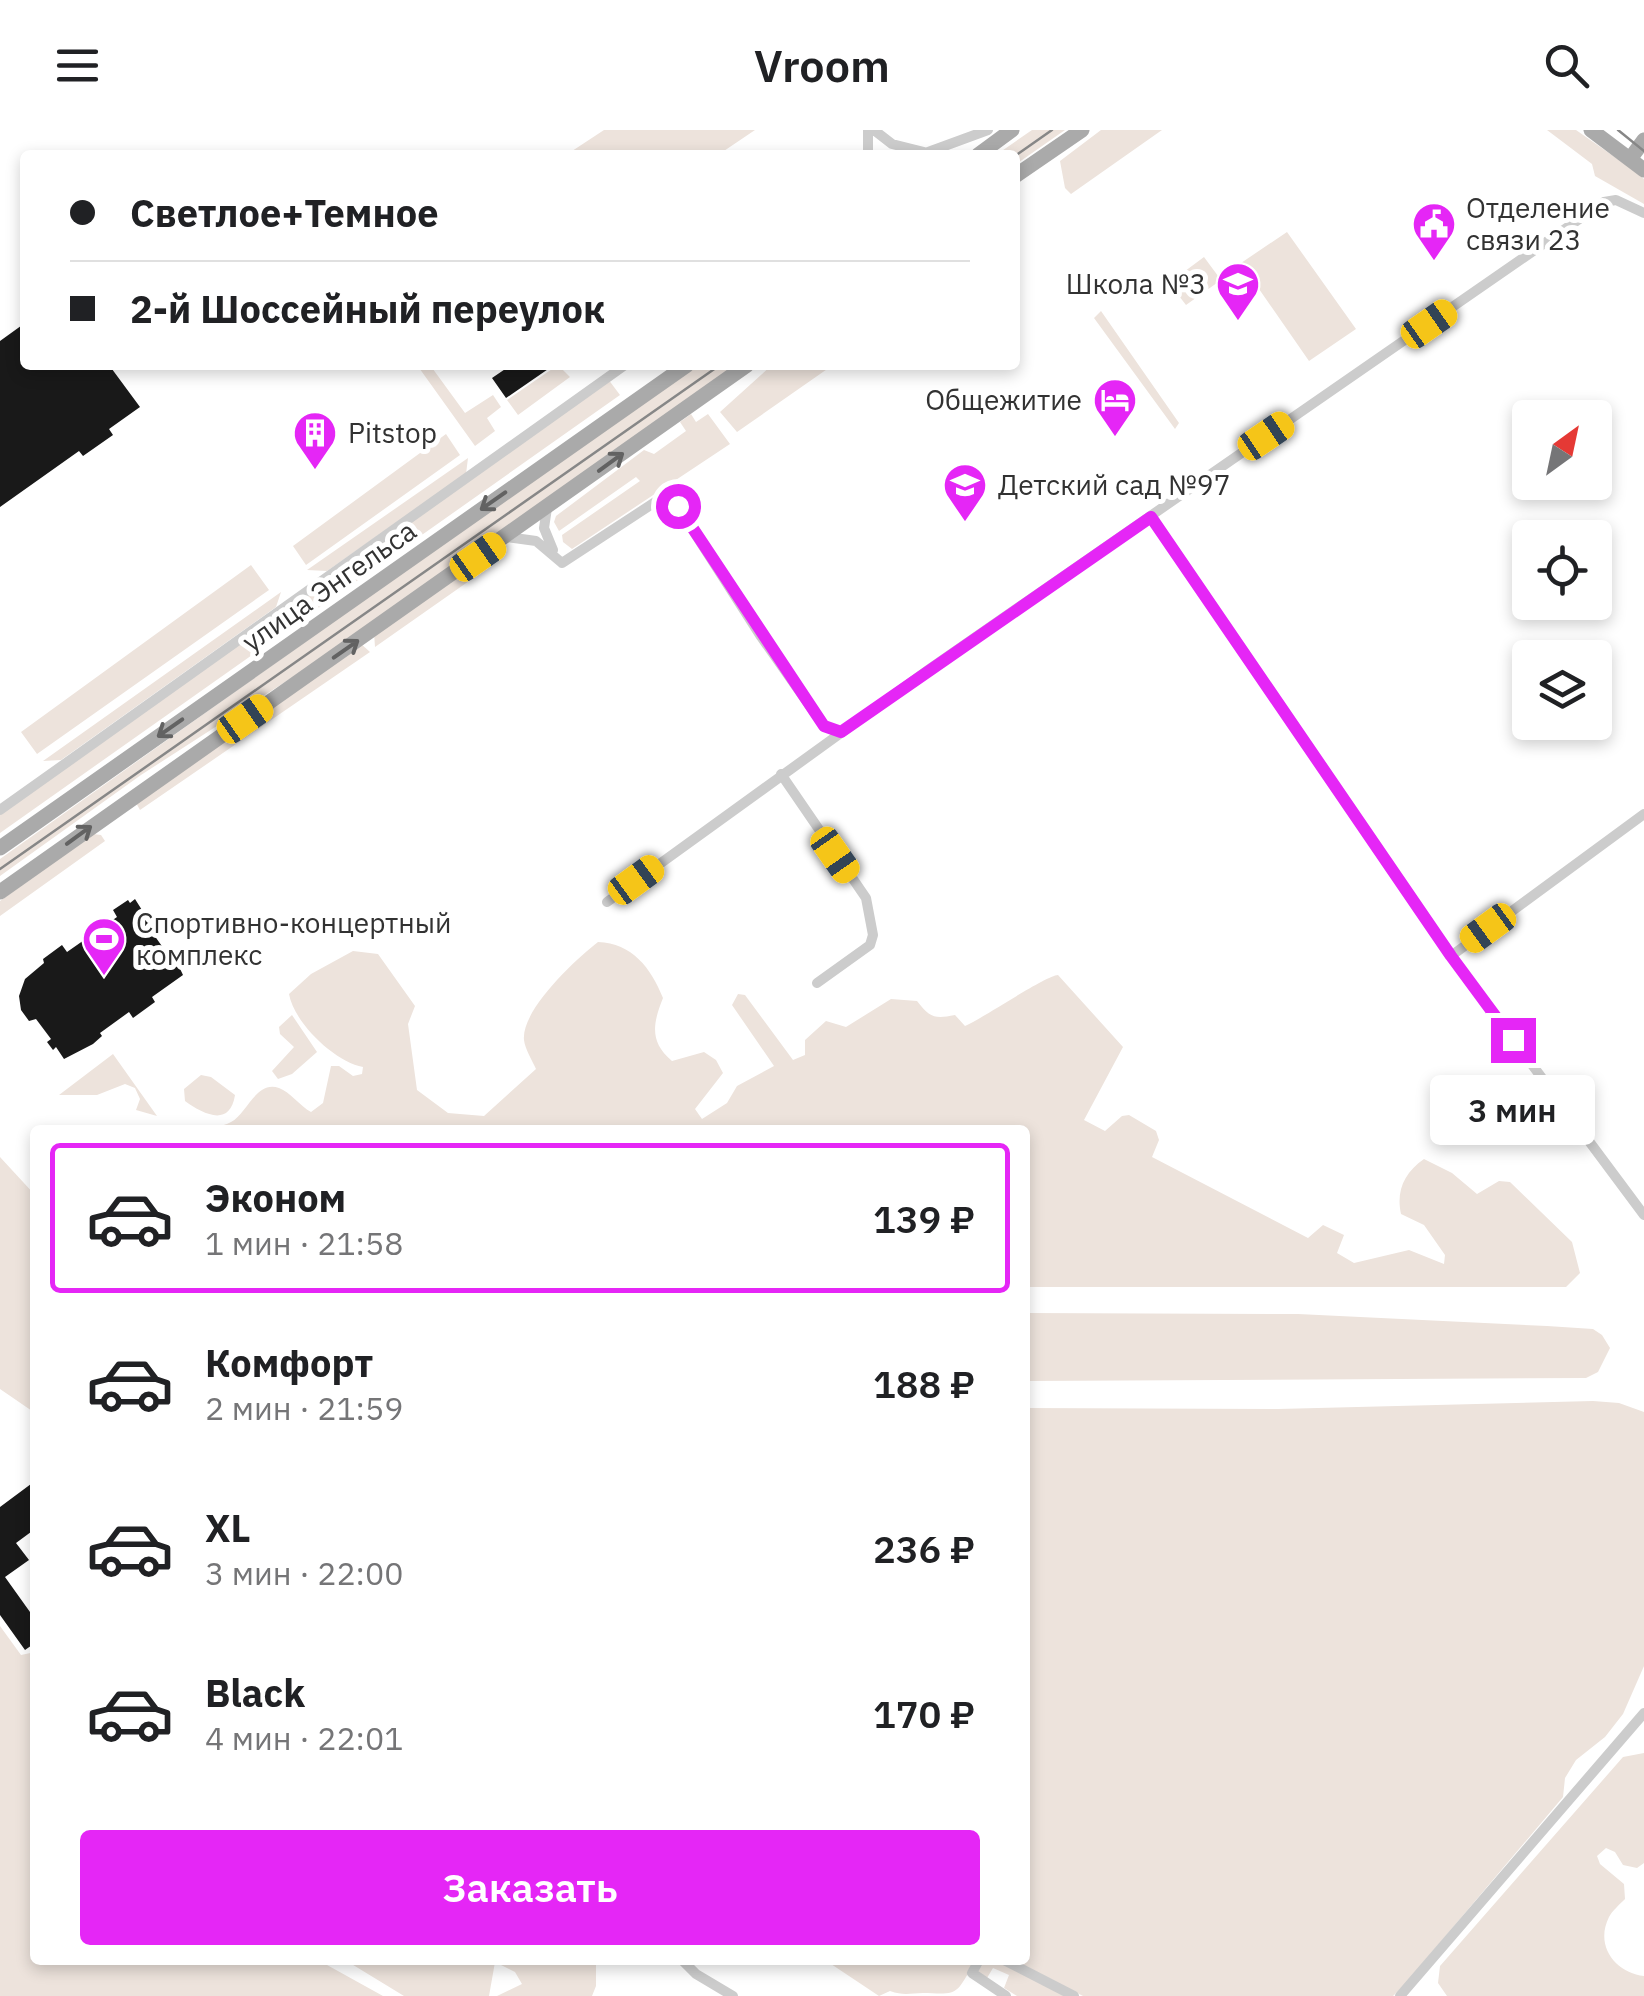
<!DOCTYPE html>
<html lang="ru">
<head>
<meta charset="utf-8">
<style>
	body { margin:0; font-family:"IBM Plex Sans",sans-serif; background:#f6f6f6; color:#202124; height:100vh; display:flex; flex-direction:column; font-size:38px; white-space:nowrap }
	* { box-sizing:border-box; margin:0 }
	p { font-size:32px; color:#757577 }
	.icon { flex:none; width:55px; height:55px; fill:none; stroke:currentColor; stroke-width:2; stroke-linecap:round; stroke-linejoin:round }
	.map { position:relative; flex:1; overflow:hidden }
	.sheet { position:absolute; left:30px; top:995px; width:1000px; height:840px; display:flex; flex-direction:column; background:#fff; border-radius:10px; box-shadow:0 5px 15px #0003 }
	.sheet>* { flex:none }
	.guide { position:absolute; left:20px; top:20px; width:1000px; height:220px; border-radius:10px; box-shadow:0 5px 15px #0003; display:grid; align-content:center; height:220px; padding:0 50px; background:#fff }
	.needle { width:65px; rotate:33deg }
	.fabs { position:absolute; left:1512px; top:270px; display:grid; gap:20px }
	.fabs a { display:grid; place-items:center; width:100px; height:100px; border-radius:10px; background:#fff; box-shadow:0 5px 15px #0003; font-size:50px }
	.end { position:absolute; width:45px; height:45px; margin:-22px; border:12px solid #e526f6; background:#fff; box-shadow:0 0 0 5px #fff }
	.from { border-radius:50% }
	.bubble { position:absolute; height:70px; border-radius:10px; background:#fff; box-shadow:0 5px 15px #0003; font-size:32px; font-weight:600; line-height:70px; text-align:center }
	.car { position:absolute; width:30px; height:60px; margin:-30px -15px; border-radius:12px; box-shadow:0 0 8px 2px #0007; background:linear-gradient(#f5c518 24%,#345 0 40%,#f5c518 0 76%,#345 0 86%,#f5c518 0) }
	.guide b { display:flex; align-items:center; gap:35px; height:95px; font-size:38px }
	.guide b+b { border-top:2px solid #e0e0e0 }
	.guide i { width:25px; height:25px; background:#202124 }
	ul { padding:18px 0 0; list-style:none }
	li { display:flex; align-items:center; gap:30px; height:150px; margin:0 20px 15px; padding:0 30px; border:5px solid transparent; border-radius:10px }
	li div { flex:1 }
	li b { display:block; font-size:38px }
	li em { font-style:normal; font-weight:600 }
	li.selected { border-color:#e526f6 }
	li>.icon { width:90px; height:90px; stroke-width:1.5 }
	.primary-button { display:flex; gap:20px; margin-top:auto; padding:20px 50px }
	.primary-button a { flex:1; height:115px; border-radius:10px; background:#e526f6; color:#fff; font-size:40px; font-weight:600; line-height:115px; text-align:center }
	header { display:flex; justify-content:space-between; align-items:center; height:130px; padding:0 50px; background:#fff; font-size:45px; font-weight:600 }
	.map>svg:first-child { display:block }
	.green { fill:#ede3dc }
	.building { fill:#191919 }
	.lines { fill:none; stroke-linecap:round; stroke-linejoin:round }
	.minor { stroke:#ccc; stroke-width:10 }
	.primary { stroke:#aaa; stroke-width:15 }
	.tram { stroke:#878787; stroke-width:2.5 }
	.oneway { stroke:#626262 }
	.route { stroke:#e526f6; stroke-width:12 }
	.labels { text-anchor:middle; stroke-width:10; stroke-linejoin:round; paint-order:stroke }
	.poi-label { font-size:28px; fill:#323232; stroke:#fff; text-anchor:start }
	.street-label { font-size:28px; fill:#323232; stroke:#fff }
</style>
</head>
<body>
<header><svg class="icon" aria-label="menu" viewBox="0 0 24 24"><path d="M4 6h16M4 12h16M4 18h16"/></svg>Vroom<svg class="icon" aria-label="search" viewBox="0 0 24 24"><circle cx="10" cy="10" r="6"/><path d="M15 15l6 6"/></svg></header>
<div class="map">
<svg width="1644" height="1866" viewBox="0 0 1644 1866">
	<rect width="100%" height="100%" fill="#fff"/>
	<path class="green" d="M604 0H755L718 25H566Z
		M1032 0H1065L1015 35V25H996Z
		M1101 0H1162L1071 64 1065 58 1060 31Z
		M1547 0H1576L1639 44 1644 49V74L1595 46 1592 34Z
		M1287 102 1356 199 1309 231 1241 133Z
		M1204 127 1221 150 1186 175 1169 153Z
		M1101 181 1179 293 1175 299 1094 188Z
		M417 235H430L465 283 493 265 501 277 487 288 495 301 475 316Z
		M558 235 570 247 518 285 507 270Z
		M694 235H737L364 501 141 645 0 746V729Z
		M772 235H833L737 302 720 282Z
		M608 249 620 265 0 703V682Z
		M691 284 696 292 708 284 730 314 572 419 563 412 562 405 640 351 636 347 559 401 554 392 556 386 644 320 654 324 686 301 680 292Z
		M446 304 460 325 306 435 293 416Z
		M468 328 466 344 327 441 307 440Z
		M492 421 499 430 375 517 374 503Z
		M251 435 269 460 37 624 21 602Z
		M281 462 276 477 61 630 43 631Z
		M359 512 370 522 140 680 135 671Z
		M93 704 101 705 105 711 0 786V771Z
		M598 812C632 813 651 838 663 868 653 893 649 912 672 931L704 922 716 930 723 943 695 979 702 989 727 973 737 956 774 936 732 875 738 864 745 865 793 930 805 925V910L826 891 846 897 891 869 917 871C930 888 935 889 955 885L965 896C985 887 1045 846 1058 845L1123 917 1084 990 1105 1001 1122 986 1129 985 1156 1001 1159 1010 1152 1027 1308 1108 1323 1095 1344 1105 1337 1123 1354 1133 1409 1120 1444 1134 1445 1125 1424 1095 1401 1084C1396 1061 1404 1043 1424 1029L1452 1043 1477 1064 1499 1051 1510 1052 1572 1112 1580 1143 1566 1157H1025V1000H200C210 998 222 997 231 992 247 984 256 950 279 958 290 962 300 976 311 982L323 973 331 936H339L353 946 362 944 363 937C335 932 294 893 289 864L311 844 353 821 378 824 415 876 408 894 417 960 448 983 484 986 536 939C532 930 525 919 524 910 521 880 576 829 598 812Z
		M292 885 317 922 292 944 278 949 272 941 294 917 280 904 279 897Z
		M113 924 157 986 136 980 140 969 135 958 125 954 97 965H59Z
		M201 945 211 947 235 965C230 998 203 984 185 971L184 959Z
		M0 1027 35 1065V1283L0 1259Z
		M1025 1183 1298 1184 1547 1196 1593 1199 1602 1205 1610 1218 1598 1242 1586 1248 1025 1251Z
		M1593 1271 1619 1273 1644 1282V1536L1623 1584 1605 1607 1576 1630 1565 1648 1563 1667 1405 1854 1393 1866H1083L1012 1830H1025V1278L1278 1279Z
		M0 1496 21 1525 35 1522V1830H318L383 1866H0Z
		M1644 1623V1733L1637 1738 1623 1735 1615 1722 1606 1718 1597 1726 1600 1734 1624 1754 1625 1769C1620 1774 1612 1781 1609 1787 1594 1817 1617 1843 1644 1846V1866H1447L1438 1853 1440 1836 1623 1627Z
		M345 1830H596V1856L592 1866H497L522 1854 515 1842 495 1832 489 1866H404Z
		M825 1830H973L974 1833C955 1866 959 1864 923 1863 911 1863 904 1866 890 1861L879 1866Z
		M983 1830H998L1068 1866H1017L1004 1858 1009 1845 993 1838 987 1848 978 1842Z"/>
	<path class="building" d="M25 193V235H109L140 277 109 299 113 305 83 326 79 321 0 377V211Z
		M511 235H554L506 268 492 248Z
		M135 769 152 796 149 798 169 826 173 824 183 845 152 867 155 872 133 888 129 882 100 903 102 906 93 914 64 929 56 917 53 920 47 912 51 909 36 889 29 891 21 880 19 866 25 849 44 833 43 829 62 815 67 822 117 787 113 780 128 770 130 773Z
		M35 1351V1399L16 1413 29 1430 5 1447 35 1489V1513L25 1520 0 1485V1377Z"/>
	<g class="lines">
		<path class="minor" d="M874 0 892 14 924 22
			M868 25V0
			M920 25 988 0
			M547 378 544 398 553 420
			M1151 387 1451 826 1644 1085
			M507 407 536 411 562 433
			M562 433 669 363 760 505 824 596 841 603
			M781 644 866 768 873 805 870 815 817 853
			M0 680 625 235
			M607 772 928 540 1604 72 1616 70 1644 83
			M1451 826 1644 684
			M682 1830 696 1844 733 1866
			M979 1830 972 1843 1006 1866
			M1004 1830 1074 1866
			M1400 1866 1644 1583"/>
		<path class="primary" d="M1591 0 1644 40
			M978 25 1012 0
			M1630 29 1644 10
			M1015 46 1082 0
			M0 718 687 235
			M0 762 747 235"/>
		<path class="tram" d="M1618 0 1644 21
			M1015 26 1052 0
			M0 739 720 235"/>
	</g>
	<defs><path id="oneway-shaft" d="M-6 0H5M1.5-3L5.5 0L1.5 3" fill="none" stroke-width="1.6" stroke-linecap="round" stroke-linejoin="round" transform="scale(2.5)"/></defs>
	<g class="oneway">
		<use href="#oneway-shaft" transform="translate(611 332) rotate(-36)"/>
		<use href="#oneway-shaft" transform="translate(493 371) rotate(145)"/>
		<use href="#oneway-shaft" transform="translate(346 519) rotate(-35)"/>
		<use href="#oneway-shaft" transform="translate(170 598) rotate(145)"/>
		<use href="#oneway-shaft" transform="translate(79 705) rotate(-36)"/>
	</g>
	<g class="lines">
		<path class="route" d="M678 376 824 596 841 602 1151 387 1451 826 1513 910"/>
	</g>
	<defs>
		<g id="civic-pin" transform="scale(2.25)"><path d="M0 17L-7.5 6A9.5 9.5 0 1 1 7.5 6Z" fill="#e526f6" stroke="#fff"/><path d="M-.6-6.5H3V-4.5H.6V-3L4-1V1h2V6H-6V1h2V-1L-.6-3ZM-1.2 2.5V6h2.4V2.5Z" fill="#fff"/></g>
		<g id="school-pin" transform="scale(2.25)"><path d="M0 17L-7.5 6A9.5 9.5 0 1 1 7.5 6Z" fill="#e526f6" stroke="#fff"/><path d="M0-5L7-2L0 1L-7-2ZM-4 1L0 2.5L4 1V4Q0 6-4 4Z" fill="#fff"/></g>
		<g id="hotel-pin" transform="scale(2.25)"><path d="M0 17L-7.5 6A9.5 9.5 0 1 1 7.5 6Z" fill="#e526f6" stroke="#fff"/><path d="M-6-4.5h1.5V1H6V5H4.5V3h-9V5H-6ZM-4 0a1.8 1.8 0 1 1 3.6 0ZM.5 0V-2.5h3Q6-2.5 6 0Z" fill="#fff"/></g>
		<g id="building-pin" transform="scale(2.25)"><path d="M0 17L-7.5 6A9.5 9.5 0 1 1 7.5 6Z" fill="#e526f6" stroke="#fff"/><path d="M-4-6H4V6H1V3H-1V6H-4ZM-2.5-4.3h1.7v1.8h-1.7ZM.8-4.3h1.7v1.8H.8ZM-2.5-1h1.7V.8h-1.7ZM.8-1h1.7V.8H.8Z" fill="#fff"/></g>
		<g id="stadium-pin" transform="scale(2.25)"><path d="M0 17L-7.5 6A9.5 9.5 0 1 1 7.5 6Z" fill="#e526f6" stroke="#fff"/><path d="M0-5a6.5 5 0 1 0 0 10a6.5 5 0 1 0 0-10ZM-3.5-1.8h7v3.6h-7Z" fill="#fff"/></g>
	</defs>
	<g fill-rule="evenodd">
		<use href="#civic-pin" x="1434" y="94"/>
		<use href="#school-pin" x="1238" y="154"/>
		<use href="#hotel-pin" x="1115" y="270"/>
		<use href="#building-pin" x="315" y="303"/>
		<use href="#school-pin" x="965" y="355"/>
		<use href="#stadium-pin" x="104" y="809"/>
	</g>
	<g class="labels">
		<g class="poi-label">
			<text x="1466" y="88">Отделение<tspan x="1466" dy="32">связи 23</tspan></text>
			<text x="1206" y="164" text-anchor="end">Школа №3</text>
			<text x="1082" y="280" text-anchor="end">Общежитие</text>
			<text x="348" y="313">Pitstop</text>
			<text x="998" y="365">Детский сад №97</text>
			<text x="136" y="803">Спортивно-концертный<tspan x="136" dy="32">комплекс</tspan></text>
		</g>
		<g class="street-label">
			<text transform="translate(329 456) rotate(-35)" y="10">улица Энгельса</text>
		</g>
	</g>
</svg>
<div class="fabs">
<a><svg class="needle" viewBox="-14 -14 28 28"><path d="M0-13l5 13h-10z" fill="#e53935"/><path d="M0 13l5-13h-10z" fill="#757577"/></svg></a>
<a><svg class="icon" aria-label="locate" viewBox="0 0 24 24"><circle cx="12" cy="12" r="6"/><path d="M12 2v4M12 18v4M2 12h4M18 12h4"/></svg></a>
<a><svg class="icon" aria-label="layers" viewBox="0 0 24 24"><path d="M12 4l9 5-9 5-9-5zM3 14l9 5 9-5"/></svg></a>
</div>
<i class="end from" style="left:678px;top:376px"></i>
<i class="end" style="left:1513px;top:910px"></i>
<div class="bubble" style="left:1430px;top:945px;width:165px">3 мин</div>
<i class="car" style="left:1429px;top:194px;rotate:55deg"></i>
<i class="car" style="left:1266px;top:306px;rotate:56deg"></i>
<i class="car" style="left:478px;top:427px;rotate:55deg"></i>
<i class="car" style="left:245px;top:589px;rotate:55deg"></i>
<i class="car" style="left:835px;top:725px;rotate:145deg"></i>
<i class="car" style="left:636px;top:750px;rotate:54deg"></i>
<i class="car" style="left:1488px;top:798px;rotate:234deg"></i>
<div class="guide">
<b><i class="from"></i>Светлое+Темное</b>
<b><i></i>2-й Шоссейный переулок</b>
</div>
<section class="sheet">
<ul>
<li class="selected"><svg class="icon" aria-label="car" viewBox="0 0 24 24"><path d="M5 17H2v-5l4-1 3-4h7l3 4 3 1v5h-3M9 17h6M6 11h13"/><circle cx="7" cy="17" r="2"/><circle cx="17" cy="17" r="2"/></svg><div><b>Эконом</b><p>1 мин · 21:58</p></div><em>139 ₽</em></li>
<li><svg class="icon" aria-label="car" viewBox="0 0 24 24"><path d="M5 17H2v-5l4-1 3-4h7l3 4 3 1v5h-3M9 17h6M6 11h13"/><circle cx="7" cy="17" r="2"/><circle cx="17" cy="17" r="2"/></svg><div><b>Комфорт</b><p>2 мин · 21:59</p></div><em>188 ₽</em></li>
<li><svg class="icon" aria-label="car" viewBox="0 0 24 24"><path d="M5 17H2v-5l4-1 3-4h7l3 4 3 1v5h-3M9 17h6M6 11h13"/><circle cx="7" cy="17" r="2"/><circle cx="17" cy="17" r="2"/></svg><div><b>XL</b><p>3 мин · 22:00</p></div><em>236 ₽</em></li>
<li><svg class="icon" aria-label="car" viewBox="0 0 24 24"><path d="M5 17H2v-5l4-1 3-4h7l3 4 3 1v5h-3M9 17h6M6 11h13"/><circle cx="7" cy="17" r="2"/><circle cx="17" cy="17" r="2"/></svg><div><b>Black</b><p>4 мин · 22:01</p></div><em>170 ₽</em></li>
</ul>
<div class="primary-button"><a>Заказать</a></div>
</section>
</div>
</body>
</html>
